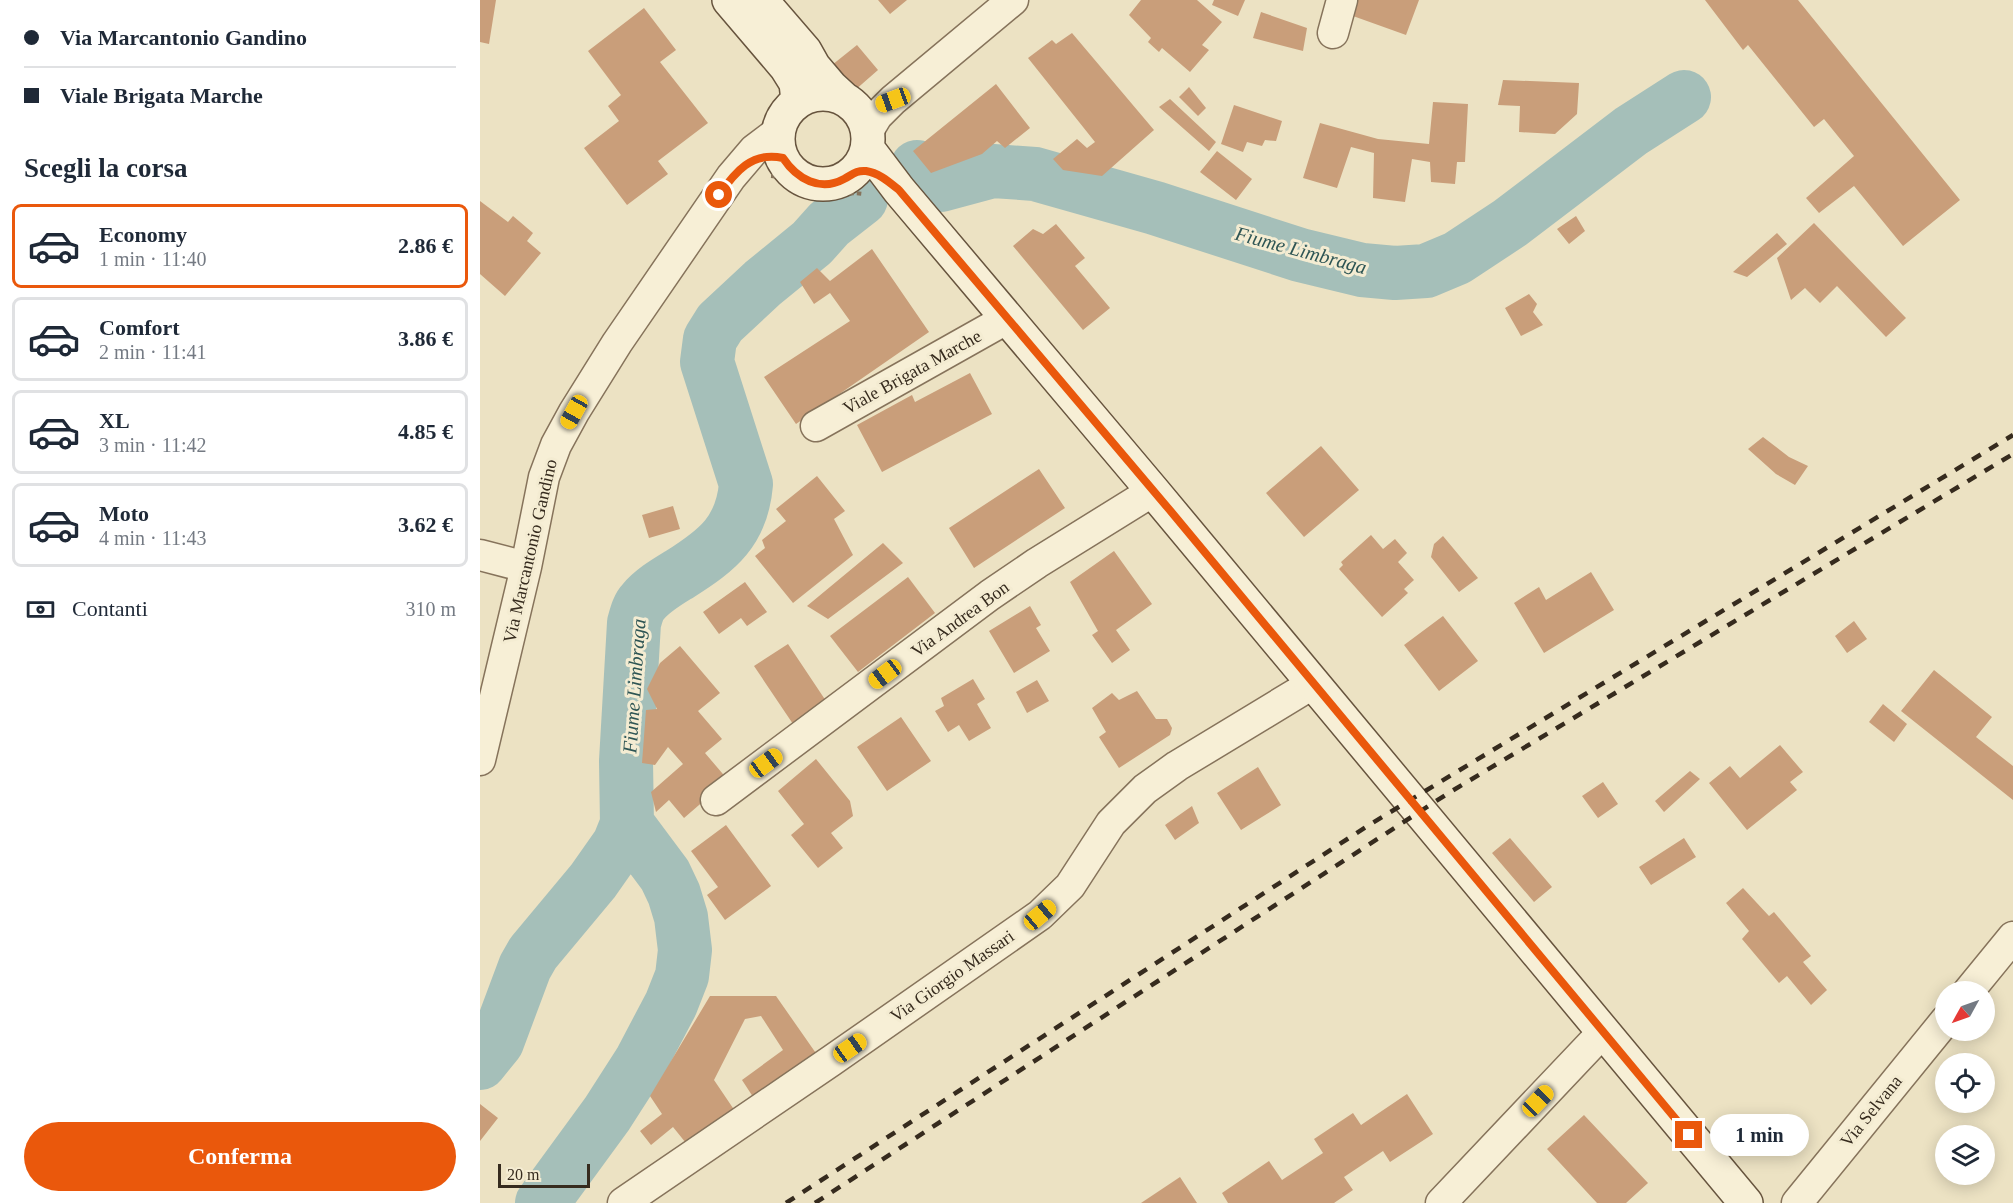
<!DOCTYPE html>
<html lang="it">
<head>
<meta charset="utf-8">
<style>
	body { margin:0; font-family:Georgia,serif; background:#f6f6f7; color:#1f2937; height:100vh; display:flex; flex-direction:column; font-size:22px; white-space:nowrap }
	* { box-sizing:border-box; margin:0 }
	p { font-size:20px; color:#747a83 }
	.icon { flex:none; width:33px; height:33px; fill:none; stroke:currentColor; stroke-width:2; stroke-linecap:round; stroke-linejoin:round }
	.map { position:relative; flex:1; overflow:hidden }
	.side { display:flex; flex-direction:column; background:#fff; width:480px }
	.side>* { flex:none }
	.hud { display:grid; align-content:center; height:132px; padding:0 24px; background:#fff }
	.needle { width:39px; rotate:230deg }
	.tools { position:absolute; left:1455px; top:981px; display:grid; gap:12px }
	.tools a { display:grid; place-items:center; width:60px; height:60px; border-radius:50%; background:#fff; box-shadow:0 3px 15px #0003; font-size:30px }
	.scale { position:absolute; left:18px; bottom:15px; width:92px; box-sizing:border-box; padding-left:6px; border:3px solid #362b1e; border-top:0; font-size:16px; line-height:21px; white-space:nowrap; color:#362b1e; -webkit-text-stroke:4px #f4ecd2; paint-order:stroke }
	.end { position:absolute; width:27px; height:27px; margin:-14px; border:8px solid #ea580c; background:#fff; box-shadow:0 0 0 3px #fff }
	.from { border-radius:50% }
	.bubble { position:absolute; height:42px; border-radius:21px; background:#fff; box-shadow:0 3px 15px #0003; font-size:20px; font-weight:700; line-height:42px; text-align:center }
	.car { position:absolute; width:18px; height:36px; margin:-18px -9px; border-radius:8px; box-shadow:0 0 4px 2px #0007; background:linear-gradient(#f5c518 24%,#345 0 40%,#f5c518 0 76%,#345 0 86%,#f5c518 0) }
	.hud b { display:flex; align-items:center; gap:21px; height:57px; font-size:22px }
	.hud b+b { border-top:2px solid #e0e1e3 }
	.hud i { width:15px; height:15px; background:#1f2937 }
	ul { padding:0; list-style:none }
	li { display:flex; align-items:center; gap:18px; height:84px; margin:0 12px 9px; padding:0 12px; border:3px solid #e0e1e3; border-radius:9px }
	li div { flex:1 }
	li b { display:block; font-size:22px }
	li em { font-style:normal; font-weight:700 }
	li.on { border-color:#ea580c }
	li>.icon { width:54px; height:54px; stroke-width:1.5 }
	h2 { padding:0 24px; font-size:27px; line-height:72px }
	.pay { display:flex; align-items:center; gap:15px; height:66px; padding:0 24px; font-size:22px }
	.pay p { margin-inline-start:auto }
	.cta { display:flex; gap:12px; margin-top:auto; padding:12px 24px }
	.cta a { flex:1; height:69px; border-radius:36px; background:#ea580c; color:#fff; font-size:24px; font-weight:700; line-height:69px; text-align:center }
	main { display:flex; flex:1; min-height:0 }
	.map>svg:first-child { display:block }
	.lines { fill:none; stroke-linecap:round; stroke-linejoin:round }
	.river { stroke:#a5bfb9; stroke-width:54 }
	.building { fill:#c99e7a }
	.street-casing { stroke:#86735b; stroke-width:33 }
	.secondary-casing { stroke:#67543e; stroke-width:36 }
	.path { stroke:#86735b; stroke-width:4; stroke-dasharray:4.5 3; stroke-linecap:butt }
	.street { stroke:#f7efd6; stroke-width:30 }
	.secondary { stroke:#f7efd6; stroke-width:33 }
	.rail { stroke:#362b1e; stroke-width:4.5; stroke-dasharray:10 10; stroke-linecap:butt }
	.route { stroke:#ea580c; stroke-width:8 }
	.labels { text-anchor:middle; stroke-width:6; stroke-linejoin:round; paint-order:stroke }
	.street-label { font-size:18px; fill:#362b1e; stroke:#f4ecd2 }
	.water-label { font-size:20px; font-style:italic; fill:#2e5554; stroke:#f4ecd2 }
</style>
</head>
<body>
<main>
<section class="side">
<div class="hud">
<b><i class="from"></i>Via Marcantonio Gandino</b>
<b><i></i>Viale Brigata Marche</b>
</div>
<h2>Scegli la corsa</h2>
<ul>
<li class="on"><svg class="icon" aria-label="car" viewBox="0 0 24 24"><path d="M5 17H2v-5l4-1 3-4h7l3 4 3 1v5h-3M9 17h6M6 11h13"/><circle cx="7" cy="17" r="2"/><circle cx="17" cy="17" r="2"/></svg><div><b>Economy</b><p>1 min · 11:40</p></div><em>2.86 €</em></li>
<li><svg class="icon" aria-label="car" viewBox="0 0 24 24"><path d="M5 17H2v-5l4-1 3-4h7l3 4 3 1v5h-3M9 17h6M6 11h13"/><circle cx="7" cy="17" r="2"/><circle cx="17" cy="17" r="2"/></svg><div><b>Comfort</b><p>2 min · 11:41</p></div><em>3.86 €</em></li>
<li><svg class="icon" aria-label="car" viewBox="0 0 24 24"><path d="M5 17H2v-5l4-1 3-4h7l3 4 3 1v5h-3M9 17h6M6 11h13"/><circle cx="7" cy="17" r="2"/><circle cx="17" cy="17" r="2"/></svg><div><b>XL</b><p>3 min · 11:42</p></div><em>4.85 €</em></li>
<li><svg class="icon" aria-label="car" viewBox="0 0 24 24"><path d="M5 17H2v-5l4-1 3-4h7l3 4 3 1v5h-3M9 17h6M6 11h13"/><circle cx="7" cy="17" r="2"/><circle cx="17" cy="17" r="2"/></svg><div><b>Moto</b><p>4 min · 11:43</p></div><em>3.62 €</em></li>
</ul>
<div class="pay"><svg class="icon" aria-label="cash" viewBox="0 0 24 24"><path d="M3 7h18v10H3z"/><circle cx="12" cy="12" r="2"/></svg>Contanti<p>310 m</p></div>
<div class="cta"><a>Conferma</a></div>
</section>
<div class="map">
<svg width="1533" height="1203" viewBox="0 0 1533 1203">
	<rect width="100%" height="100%" fill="#ece2c3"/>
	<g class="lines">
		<path class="river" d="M437 167 461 185 513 171 555 174 675 208 820 255 882 270 915 273 946 271 977 258 1030 223 1151 131 1204 97
			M0 1063 17 1042 45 967 53 953 113 881 139 844 147 824 146 761 154 623C156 616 158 607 163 602 173 590 187 582 200 574 238 550 262 531 266 484L227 362 230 339 240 323 283 283 332 243 349 224 381 199
			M62 1203 127 1114 161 1061 191 1004 202 976 205 950 201 917 194 894 185 875 147 824"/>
	</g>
	<path class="building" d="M0 0H16L9 44 0 42Z
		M398 0H427L410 14Z
		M661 0H717L742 22 722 45 729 50 710 72 682 48 679 52 668 42 671 38 649 15Z
		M734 0H765L758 16 732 5Z
		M878 0H939L926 35 873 16Z
		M1225 0H1318L1480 200 1423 246 1374 186 1339 213 1326 198 1374 156 1344 119 1334 127 1268 45 1263 50Z
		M164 8 196 50 180 62 228 123 178 161 188 174 147 205 104 148 139 121 128 106 141 95 108 51Z
		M781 12 827 28 823 51 773 38Z
		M592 33 674 130 622 176 583 170 573 159 597 139 607 148 615 142 548 58 572 40 576 44Z
		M377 45 398 70 374 91 352 65Z
		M1023 80 1099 83 1097 114 1075 134 1039 132 1040 106 1018 105Z
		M516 84 550 128 525 148 517 141 502 154 451 173 433 151Z
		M709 87 726 108 718 116 699 97Z
		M690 99 736 142 729 151 679 107Z
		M953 102 988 104 985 162H977L975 184 951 182 950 162 932 159 925 202 893 198 894 153 871 147 857 188 823 178 840 123 898 139 949 144Z
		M754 105 802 121 796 141 785 140 782 146 767 142 763 152 741 144Z
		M737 151 772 179 756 200 720 172Z
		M0 201 28 222 33 216 53 233 47 241 61 253 25 296 0 274Z
		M1096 216 1105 231 1089 244 1077 229Z
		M1334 223 1426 318 1406 337 1357 286 1340 303 1325 288 1311 300 1297 258Z
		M576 224 605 258 595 266 630 308 603 330 533 246 553 229 563 234Z
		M1297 233 1307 244 1267 277 1253 272Z
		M392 249 449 332 316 424 284 377 370 321 350 293 334 304 320 282 337 268 350 281Z
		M1049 294 1057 304 1053 312 1063 325 1041 336 1025 308Z
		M490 373 512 414 402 472 377 425 432 395 435 402Z
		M1283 437 1309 457 1328 466 1315 485 1296 474 1268 449Z
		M841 446 879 490 824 537 786 493Z
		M559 469 585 508 494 568 469 528Z
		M337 476 365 511 354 519 373 555 313 603 275 556 285 548 282 540 306 521 296 509Z
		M193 506 200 529 169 538 162 515Z
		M891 535 903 549 915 539 927 553 918 562 934 580 924 589 928 593 902 617 859 569 863 565 861 562Z
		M963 536 998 578 979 592 951 557 954 544Z
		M403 543 423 563 348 619 327 606Z
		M634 551 672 604 636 630 650 650 632 663 612 635 618 631 590 582Z
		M1111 572 1134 610 1064 653 1034 603 1059 587 1066 600Z
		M428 577 455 613 378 672 350 636Z
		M265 582 287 612 267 626 261 618 239 634 223 612Z
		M550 606 561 625 556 628 570 651 534 673 509 631Z
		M963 616 998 661 959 691 924 645Z
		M1374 621 1387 639 1367 653 1355 636Z
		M308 644 346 701 313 724 274 666Z
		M200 646 240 693 218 711 242 739 225 753 248 780 204 818 189 800 176 812 171 792 203 764 188 747 175 765 162 763 166 710 177 709 167 689 180 663Z
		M1454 670 1512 717 1496 737 1533 766V800L1421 711Z
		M493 679 505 699 497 704 511 728 489 741 479 725 468 732 455 711 464 706 461 698Z
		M557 680 569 701 547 713 536 692Z
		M657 691 676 719H687L692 728 690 735 639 768 619 737 626 732 612 708 632 693 639 700Z
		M1403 704 1427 724 1414 742 1389 722Z
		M421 717 451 761 407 791 377 747Z
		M1300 745 1323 772 1310 782 1317 790 1267 830 1229 783 1250 766 1260 778Z
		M336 759 370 801 373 816 351 833 363 848 338 868 311 835 324 824 298 791Z
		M778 767 801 805 761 830 737 793Z
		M1210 771 1220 779 1184 812 1175 801Z
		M1123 782 1138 804 1118 818 1102 796Z
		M712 806 719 823 695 840 685 825Z
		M246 825 291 886 245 920 227 895 238 887 211 851Z
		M1030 838 1072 887 1054 902 1012 853Z
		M1204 838 1216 857 1171 885 1159 867Z
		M1263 888 1289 916 1294 912 1331 956 1323 962 1347 990 1331 1005 1307 976 1299 983 1262 939 1269 931 1246 903Z
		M230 996H296L340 1059 277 1103 262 1080 303 1050 281 1016 265 1019 234 1080 257 1114 210 1148 193 1127 171 1145 160 1131 182 1114 170 1096Z
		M927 1094 953 1134 910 1162 903 1151 864 1177 873 1190 854 1203H748L742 1193 789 1161 802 1180 843 1153 834 1139 873 1113 881 1125Z
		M0 1104 18 1118 0 1141Z
		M1104 1115 1168 1183 1146 1203H1117L1067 1149Z
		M700 1177 717 1203H661Z"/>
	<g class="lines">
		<g class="street-casing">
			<path id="street" d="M853 33 862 0
				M388 131 397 116 413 100 533 0
				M336 426 528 318
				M0 555 46 567
				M0 760 46 567 64 477 76 445 94 412 137 343 251 177 274 150 299 131
				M236 800 510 595 557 563 673 491
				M1488 992 1533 937
				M143 1203 351 1061 560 915 590 886 631 823 665 789 697 766 834 683
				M961 1203 1123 1032
				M1317 1203 1466 1020"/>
		</g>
		<g class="secondary-casing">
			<path id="secondary" d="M249 0 306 67 316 83 318 101
				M281 0 325 51 334 67 351 87 363 98
				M298 139a45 45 0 1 1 90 0a45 45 0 1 1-90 0Z
				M388 149 419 190 673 491 1266 1203"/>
		</g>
		<path class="path" d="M291 176C307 177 315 189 330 193 347 199 365 191 383 194"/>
		<use href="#street" class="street"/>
		<use href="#secondary" class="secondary"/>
		<path class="rail" d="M306 1203 889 825 1533 435
			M335 1203 967 794 1533 454"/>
	</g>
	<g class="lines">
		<path class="route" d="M239 195C255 172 272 151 303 158 317 179 340 192 364 179 372 175 376 170 386 171 399 173 409 182 419 190L688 508 1209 1135"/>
	</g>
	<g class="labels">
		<g class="street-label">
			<text transform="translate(432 372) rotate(-29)" y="6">Viale Brigata Marche</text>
			<text transform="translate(50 551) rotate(-77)" y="6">Via Marcantonio Gandino</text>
			<text transform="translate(480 619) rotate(-36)" y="6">Via Andrea Bon</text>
			<text transform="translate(472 976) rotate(-35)" y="6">Via Giorgio Massari</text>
			<text transform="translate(1391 1111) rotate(-51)" y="6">Via Selvana</text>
		</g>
		<g class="water-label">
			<text transform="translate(821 250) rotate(15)" y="7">Fiume Limbraga</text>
			<text transform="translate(154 686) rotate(-86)" y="7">Fiume Limbraga</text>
		</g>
	</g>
</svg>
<div class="tools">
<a><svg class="needle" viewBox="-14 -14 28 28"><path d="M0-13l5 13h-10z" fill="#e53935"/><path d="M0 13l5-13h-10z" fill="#747a83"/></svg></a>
<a><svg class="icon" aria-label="locate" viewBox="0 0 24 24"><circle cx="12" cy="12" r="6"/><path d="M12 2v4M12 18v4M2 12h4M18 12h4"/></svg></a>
<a><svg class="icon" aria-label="layers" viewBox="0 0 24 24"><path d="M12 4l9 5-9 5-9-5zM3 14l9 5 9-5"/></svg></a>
</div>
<div class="scale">20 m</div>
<i class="end from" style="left:239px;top:195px"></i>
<i class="end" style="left:1209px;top:1135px"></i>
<div class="bubble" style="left:1230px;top:1114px;width:99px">1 min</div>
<i class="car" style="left:413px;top:100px;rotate:250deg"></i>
<i class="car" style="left:94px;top:412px;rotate:209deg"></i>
<i class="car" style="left:405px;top:674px;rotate:233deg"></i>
<i class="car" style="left:286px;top:763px;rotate:54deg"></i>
<i class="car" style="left:560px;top:915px;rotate:50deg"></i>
<i class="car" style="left:370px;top:1048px;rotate:55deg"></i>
<i class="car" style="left:1058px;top:1101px;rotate:44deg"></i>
</div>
</main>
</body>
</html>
